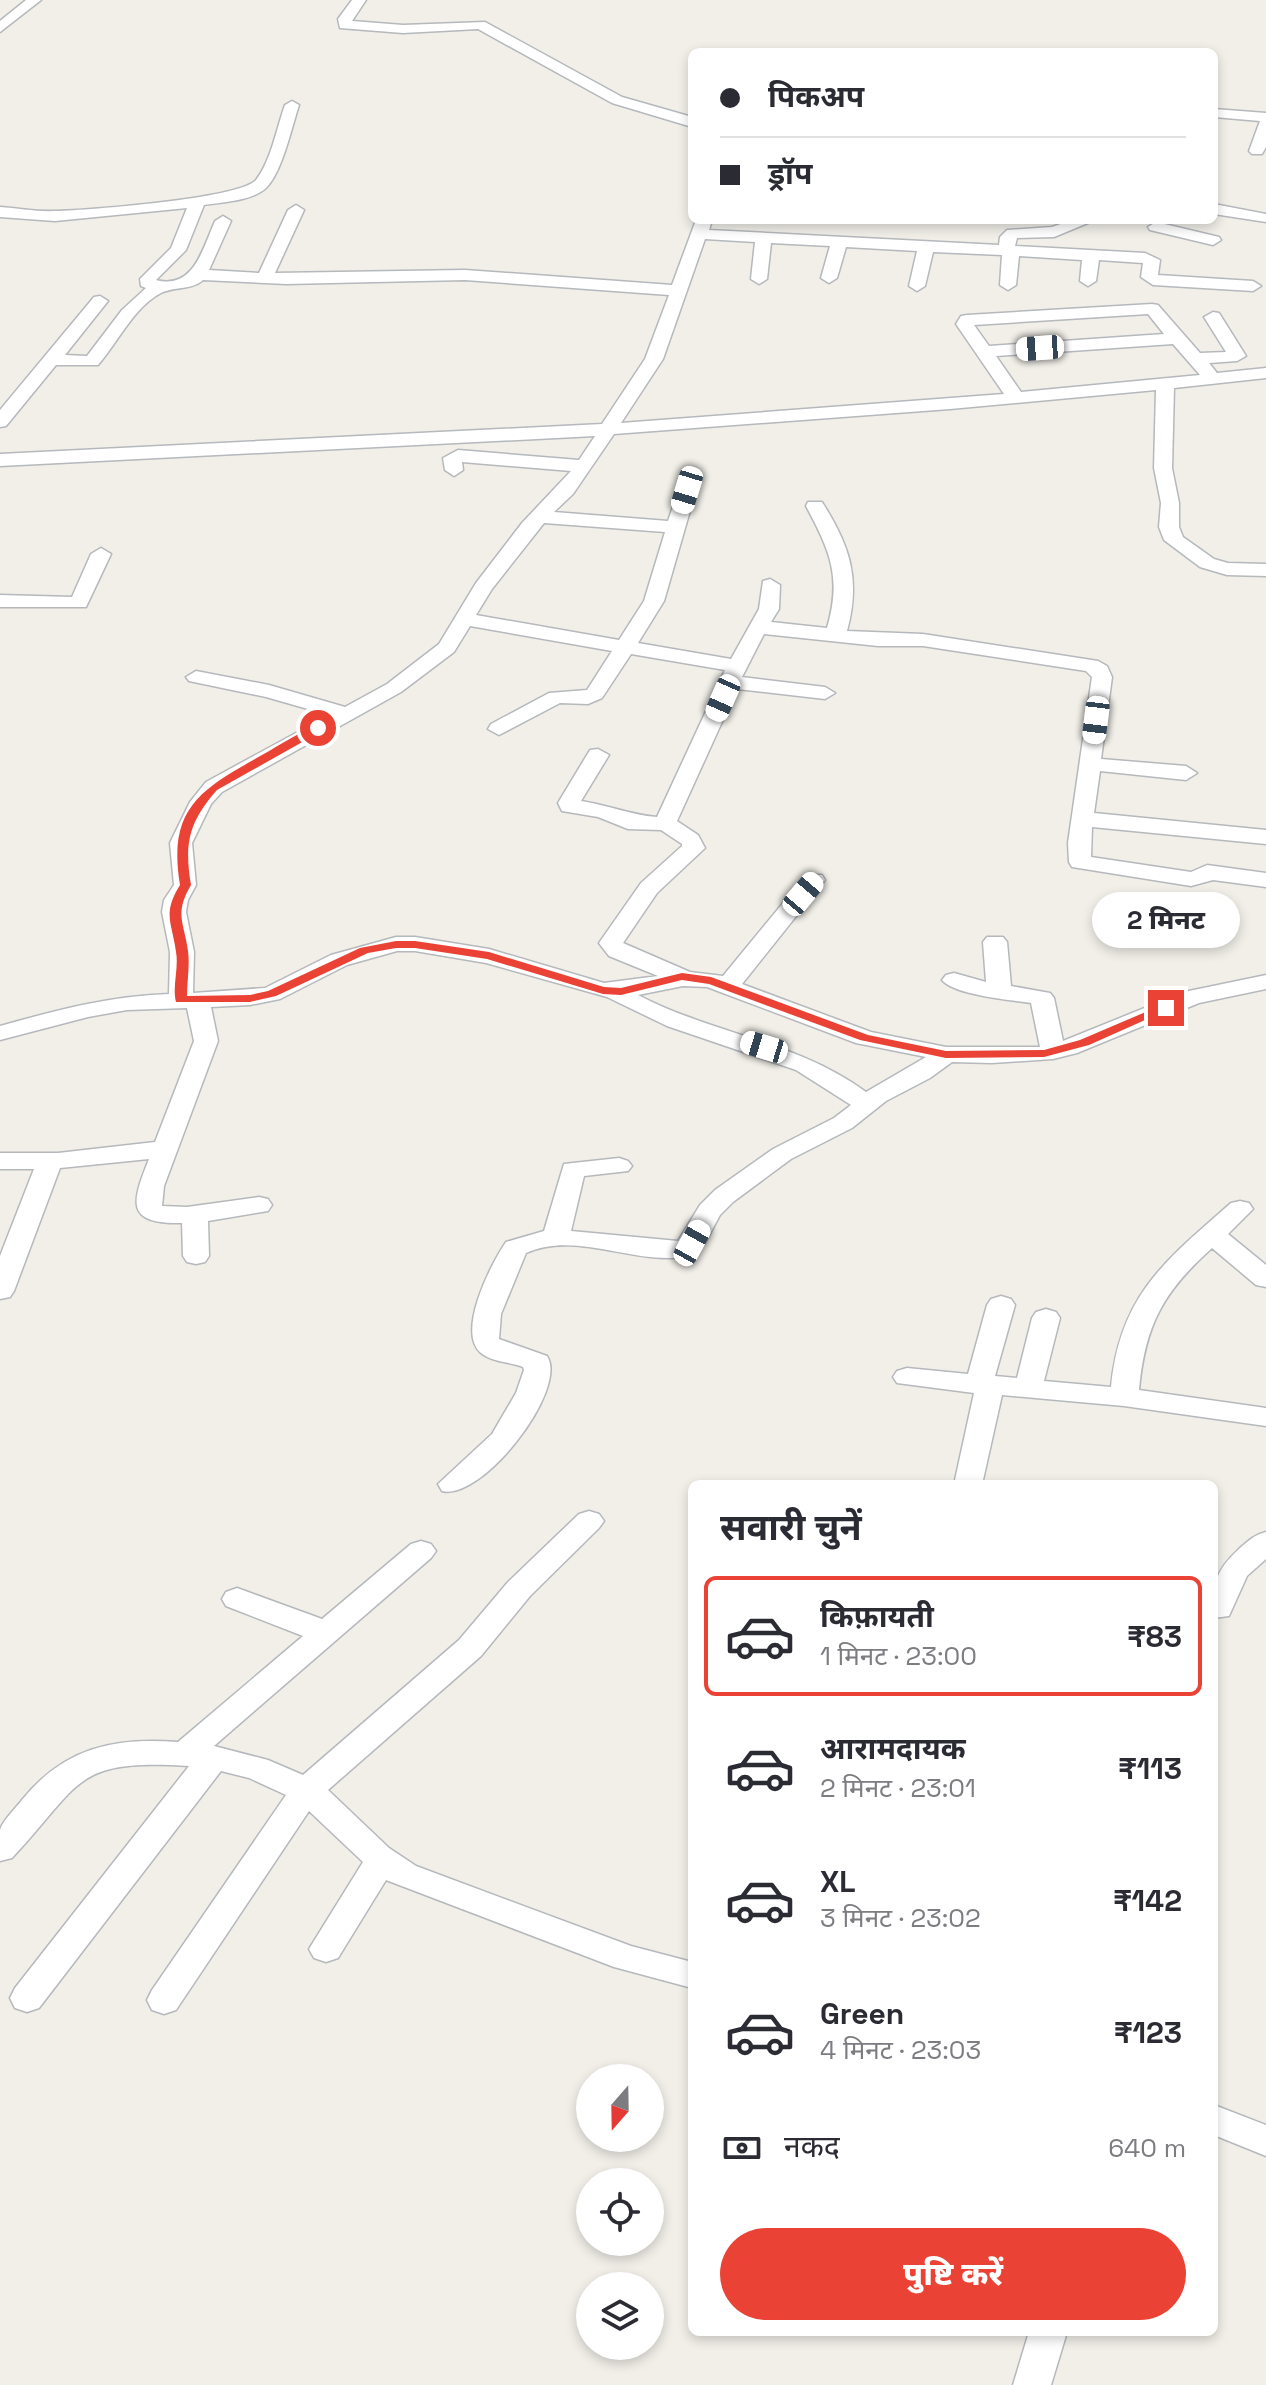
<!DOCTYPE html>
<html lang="hi">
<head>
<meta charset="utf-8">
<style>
	body { margin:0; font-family:"Space Grotesk","Noto Sans Devanagari",sans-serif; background:#f7f7f7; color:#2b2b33; height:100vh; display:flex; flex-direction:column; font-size:30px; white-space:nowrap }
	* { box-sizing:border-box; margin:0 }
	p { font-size:26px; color:#7c7c81 }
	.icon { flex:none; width:44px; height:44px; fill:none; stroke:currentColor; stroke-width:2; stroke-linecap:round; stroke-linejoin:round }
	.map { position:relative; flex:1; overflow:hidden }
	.sheet { position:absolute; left:688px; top:1480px; width:530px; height:856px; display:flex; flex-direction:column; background:#fff; border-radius:12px; box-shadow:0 4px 12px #0003 }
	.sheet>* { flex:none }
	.hud { position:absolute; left:688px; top:48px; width:530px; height:176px; border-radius:12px; box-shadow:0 4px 12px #0003; display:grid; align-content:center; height:176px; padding:0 32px; background:#fff }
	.needle { width:52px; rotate:200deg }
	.buttons { position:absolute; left:576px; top:2064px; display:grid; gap:16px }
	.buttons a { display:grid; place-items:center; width:88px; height:88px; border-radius:50%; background:#fff; box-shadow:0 4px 12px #0003; font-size:40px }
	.end { position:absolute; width:36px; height:36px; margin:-18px; border:10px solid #ea4335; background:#fff; box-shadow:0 0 0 4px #fff }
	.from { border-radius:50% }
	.bubble { position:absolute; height:56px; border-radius:28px; background:#fff; box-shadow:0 4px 12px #0003; font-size:26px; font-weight:800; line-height:56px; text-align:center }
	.car { position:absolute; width:24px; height:48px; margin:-24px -12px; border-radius:10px; box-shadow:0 0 6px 2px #0007; background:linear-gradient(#fff 24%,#345 0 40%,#fff 0 76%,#345 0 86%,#fff 0) }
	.hud b { display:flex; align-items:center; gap:28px; height:76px; font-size:30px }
	.hud b+b { border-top:2px solid #e1e1e2 }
	.hud i { width:20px; height:20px; background:#2b2b33 }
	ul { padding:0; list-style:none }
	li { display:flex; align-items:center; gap:24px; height:120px; margin:0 16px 12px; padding:0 16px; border:4px solid transparent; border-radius:12px }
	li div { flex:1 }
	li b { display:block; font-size:30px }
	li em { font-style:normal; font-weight:800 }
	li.on { border-color:#ea4335 }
	li>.icon { width:72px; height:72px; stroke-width:1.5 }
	h2 { padding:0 32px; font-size:36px; line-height:96px }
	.pay { display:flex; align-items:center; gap:20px; height:88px; padding:0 32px; font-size:30px }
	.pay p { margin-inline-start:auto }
	.primary-button { display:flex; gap:16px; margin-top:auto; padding:16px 32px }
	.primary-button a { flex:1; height:92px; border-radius:48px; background:#ea4335; color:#fff; font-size:32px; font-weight:800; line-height:92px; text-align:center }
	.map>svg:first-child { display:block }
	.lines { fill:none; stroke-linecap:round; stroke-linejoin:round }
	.minor-casing { stroke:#b5b8bc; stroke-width:3 }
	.minor { fill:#fff; fill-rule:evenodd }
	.route { fill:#ea4335 }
</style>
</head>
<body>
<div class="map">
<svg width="1266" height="2385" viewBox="0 0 1266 2385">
	<rect width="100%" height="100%" fill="#f1efe8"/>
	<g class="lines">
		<g class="minor-casing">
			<path id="minor" d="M26 0H41L0 32V21Z
				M352 0H366L352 21 403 25 485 22 622 97 692 117V127L612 103 478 29 403 33 340 28 338 19Z
				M292 101 299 105C292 126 282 173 266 188 252 201 222 202 204 205L186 250 156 280C194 290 203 248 215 221L223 216 231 221 209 270 259 273 288 210 296 205 304 210 275 273 465 270 672 285 696 220H712L709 230 999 245 1000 237 1007 230 1052 227 1072 220H1095L1054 237 1017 238 1015 246 1145 253 1160 260 1158 275 1253 281 1261 286 1253 291 1153 285 1141 277 1143 263 1099 260 1096 281 1088 286 1080 281 1082 260 1019 256 1016 285 1008 290 1000 285 1002 255 933 252 925 286 917 291 909 286 917 251 846 247 837 278 829 283 821 278 830 246 771 243 767 279 759 284 751 279 755 242 705 239 663 359 621 423 1004 394 956 324 961 316 967 315 1152 304 1158 305 1200 353 1226 352 1204 317 1213 312 1219 313 1246 356 1237 361 1209 363 1217 373 1266 368V378L1174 388 1172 468 1179 503V527L1183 537 1214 559 1228 563 1266 564V576L1227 575 1200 567 1164 540 1159 527 1161 503 1154 468 1156 390 950 409 614 434 573 494 554 512 668 521 680 486H694L696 490 664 601 638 643 731 659 759 609 763 581 770 579 780 585 779 609 771 622 827 628C842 577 830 551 806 506L808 502H822C850 546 861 579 847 631L923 634 1098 661 1107 666 1112 677 1101 759 1186 766 1197 773 1186 780 1100 771 1094 813 1266 830V844L1092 827 1091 857 1191 872 1207 865 1266 873V887L1213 880 1191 886 1072 867 1069 862 1068 843 1092 677 1086 671 923 646H878L764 634 742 677 825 687 835 693 825 699 737 689 677 821 698 835 705 848 657 893 623 943 690 972 723 976 806 875H822L825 880 742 984 871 1032 946 1047H1040L1031 1003C1011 1000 954 995 942 980L946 975 954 973 986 982 983 942 987 937H1003L1007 942 1011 986 1050 993 1054 998 1063 1041 1184 992 1266 975V989L1199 1003 1077 1053 1053 1059 992 1063 952 1062 930 1078 886 1101 852 1128 791 1159 733 1202 720 1215 705 1243 694 1255C640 1269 578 1229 526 1253L501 1314 499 1339 547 1356C569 1390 481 1502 442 1491L438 1484 492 1434 516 1393 524 1370 523 1367C511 1362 492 1362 481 1353 456 1332 491 1264 506 1242L544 1231 564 1164 619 1158 628 1161 632 1166 628 1171 584 1176 571 1231 678 1241 700 1205 715 1190 773 1149 834 1118 851 1105 796 1070 667 1026 607 997 486 963 415 951H397L347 965 280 999 250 1005 211 1007 218 1041 164 1186 162 1206 187 1207 259 1197 268 1199 272 1205 268 1211 208 1221 209 1256 205 1262 196 1264 187 1262 183 1256 182 1223C124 1224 132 1202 149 1159L60 1168 14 1291 10 1297 0 1299V1256L34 1169H0V1153H58L155 1142 194 1041 187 1008 127 1010 88 1017 0 1040V1026C57 1010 110 996 169 994L170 952 162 912 164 900 174 885 170 843 190 802 206 782 329 715 266 697 189 681 186 677 196 671 269 685 345 707 387 684 439 644 476 583 522 523 571 471 462 462 463 470 454 476 445 470 443 458 458 450 579 460 595 436 0 466V454L602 424 645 359 669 295 465 280 286 284 203 280C190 291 175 286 161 293 134 307 118 342 98 365H56L6 426 0 427V410L94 297 100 296 108 301 65 355 87 356 122 310 146 288 141 286 140 279 171 248 187 208 55 221 0 217V207C18 208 37 212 56 211 87 210 239 199 256 180 271 161 277 127 285 105ZM1148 314 1164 334 989 346 974 325ZM1173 344 1200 375 1021 392 996 356ZM544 523 665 532 644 601 619 640 476 615 492 589ZM470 626 612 651 587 690 549 693 491 724 488 729 499 735 560 703 588 704 602 698 631 654 725 670 657 817C630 815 608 805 581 801L609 755 598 749 590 750 558 803 562 811 598 817 628 829 661 830 682 844V846L641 883 599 943 609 956 658 976 604 983 489 949 415 937H396L331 955 265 988 193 993 194 952 186 912 188 900 196 885 192 843 211 804 222 792 401 692 454 652ZM683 986 707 987 856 1043 926 1057 866 1092C797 1041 712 1034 638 995Z
				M1214 109 1266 113V147L1262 154H1252L1249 151 1260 121 1214 117Z
				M1214 204 1266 214V222L1214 214Z
				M1156 222 1219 237 1221 240 1213 245 1150 230 1148 227Z
				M101 548 111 554 86 607H0V595L72 597 91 554Z
				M1240 1201 1249 1203 1253 1209 1228 1234 1266 1265V1287L1256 1285 1212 1248C1164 1291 1145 1324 1139 1390L1266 1408V1426L1124 1406 1002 1395 983 1480 981 1484H957L955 1480 974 1393 897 1383 893 1377 897 1371 907 1368 968 1374 987 1305 991 1299 1001 1296 1011 1299 1015 1305 995 1376 1017 1378 1032 1318 1036 1312 1046 1309 1056 1312 1060 1318 1044 1381 1111 1387C1120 1295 1165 1261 1231 1203Z
				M589 1511 599 1514 604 1521 599 1528 530 1596 481 1656 328 1790 389 1848 416 1866 631 1946 692 1962V1988L614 1967 386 1880 338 1958 326 1962 314 1958 309 1949 363 1862 309 1811 176 2010 164 2014 152 2010 147 2000 152 1990 286 1795 249 1778 221 1771 39 2008 27 2012 15 2008 10 1998 15 1988 189 1766C73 1759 83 1782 12 1858L0 1861C0 1852 0 1839 0 1830 2 1821 16 1808 22 1800 64 1748 113 1737 178 1742L303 1636 226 1606 222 1599 226 1592 237 1588 248 1592 322 1619 411 1544 421 1541 431 1544 436 1551 431 1558 214 1746 268 1760 303 1775 459 1640 508 1582 579 1514Z
				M1266 1532V1559L1247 1576 1229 1616 1214 1618C1214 1584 1213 1573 1239 1549 1248 1541 1254 1535 1266 1532Z
				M1214 2105 1266 2125V2156L1214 2135Z
				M1029 2332H1067L1051 2385H1013Z"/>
		</g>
		<use href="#minor" class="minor"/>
	</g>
	<path class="route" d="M318 725 323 728 322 731 217 790C189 822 184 843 191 885 174 914 184 922 188 951 190 965 187 982 187 996L250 995 268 991 360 948 396 941H415L489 952 604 987 621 988 682 973 711 977 868 1035 946 1051 1044 1050 1080 1040 1162 1005 1172 1008 1089 1045 1044 1057 946 1058 860 1040 709 984 682 980 621 995 603 994 487 959 415 948H396L368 953 276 996 250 1002H176C172 986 179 968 176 952 172 922 162 914 180 885 167 807 202 789 262 755 280 745 299 732 318 725Z"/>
</svg>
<div class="buttons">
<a><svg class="needle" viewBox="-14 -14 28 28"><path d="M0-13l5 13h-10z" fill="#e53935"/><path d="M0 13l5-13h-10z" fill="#7c7c81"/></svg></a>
<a><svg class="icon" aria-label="locate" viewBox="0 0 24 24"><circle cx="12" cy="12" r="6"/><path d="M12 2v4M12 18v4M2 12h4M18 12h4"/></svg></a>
<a><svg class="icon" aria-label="layers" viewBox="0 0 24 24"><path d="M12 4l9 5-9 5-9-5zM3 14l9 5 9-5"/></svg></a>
</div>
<i class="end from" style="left:318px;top:728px"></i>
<i class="end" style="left:1166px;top:1008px"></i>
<div class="bubble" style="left:1092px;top:892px;width:148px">2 मिनट</div>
<i class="car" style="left:1040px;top:348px;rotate:266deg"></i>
<i class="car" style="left:687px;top:490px;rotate:197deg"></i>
<i class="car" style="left:723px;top:698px;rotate:204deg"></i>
<i class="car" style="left:1096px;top:720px;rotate:187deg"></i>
<i class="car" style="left:803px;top:894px;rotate:40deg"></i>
<i class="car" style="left:764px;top:1047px;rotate:287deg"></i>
<i class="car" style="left:692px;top:1243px;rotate:29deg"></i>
<div class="hud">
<b><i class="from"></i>पिकअप</b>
<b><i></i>ड्रॉप</b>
</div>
<section class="sheet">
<h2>सवारी चुनें</h2>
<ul>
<li class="on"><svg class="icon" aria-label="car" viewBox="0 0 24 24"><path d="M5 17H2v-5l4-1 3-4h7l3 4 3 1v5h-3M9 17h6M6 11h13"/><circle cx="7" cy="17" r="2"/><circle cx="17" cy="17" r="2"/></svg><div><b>किफ़ायती</b><p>1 मिनट · 23:00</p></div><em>₹83</em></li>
<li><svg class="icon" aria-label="car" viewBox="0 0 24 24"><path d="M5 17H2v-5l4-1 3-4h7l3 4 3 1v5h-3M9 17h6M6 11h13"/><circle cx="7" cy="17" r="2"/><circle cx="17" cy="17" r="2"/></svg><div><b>आरामदायक</b><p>2 मिनट · 23:01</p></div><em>₹113</em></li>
<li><svg class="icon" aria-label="car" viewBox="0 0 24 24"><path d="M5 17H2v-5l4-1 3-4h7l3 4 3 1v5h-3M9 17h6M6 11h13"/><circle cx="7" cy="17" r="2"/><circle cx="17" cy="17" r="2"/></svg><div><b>XL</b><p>3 मिनट · 23:02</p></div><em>₹142</em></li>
<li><svg class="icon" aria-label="car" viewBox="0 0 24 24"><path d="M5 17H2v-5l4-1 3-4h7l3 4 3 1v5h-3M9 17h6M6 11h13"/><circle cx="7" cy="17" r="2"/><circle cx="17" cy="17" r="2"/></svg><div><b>Green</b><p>4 मिनट · 23:03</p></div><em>₹123</em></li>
</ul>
<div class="pay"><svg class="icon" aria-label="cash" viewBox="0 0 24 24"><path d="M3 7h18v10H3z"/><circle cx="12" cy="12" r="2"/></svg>नकद<p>640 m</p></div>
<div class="primary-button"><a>पुष्टि करें</a></div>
</section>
</div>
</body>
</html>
